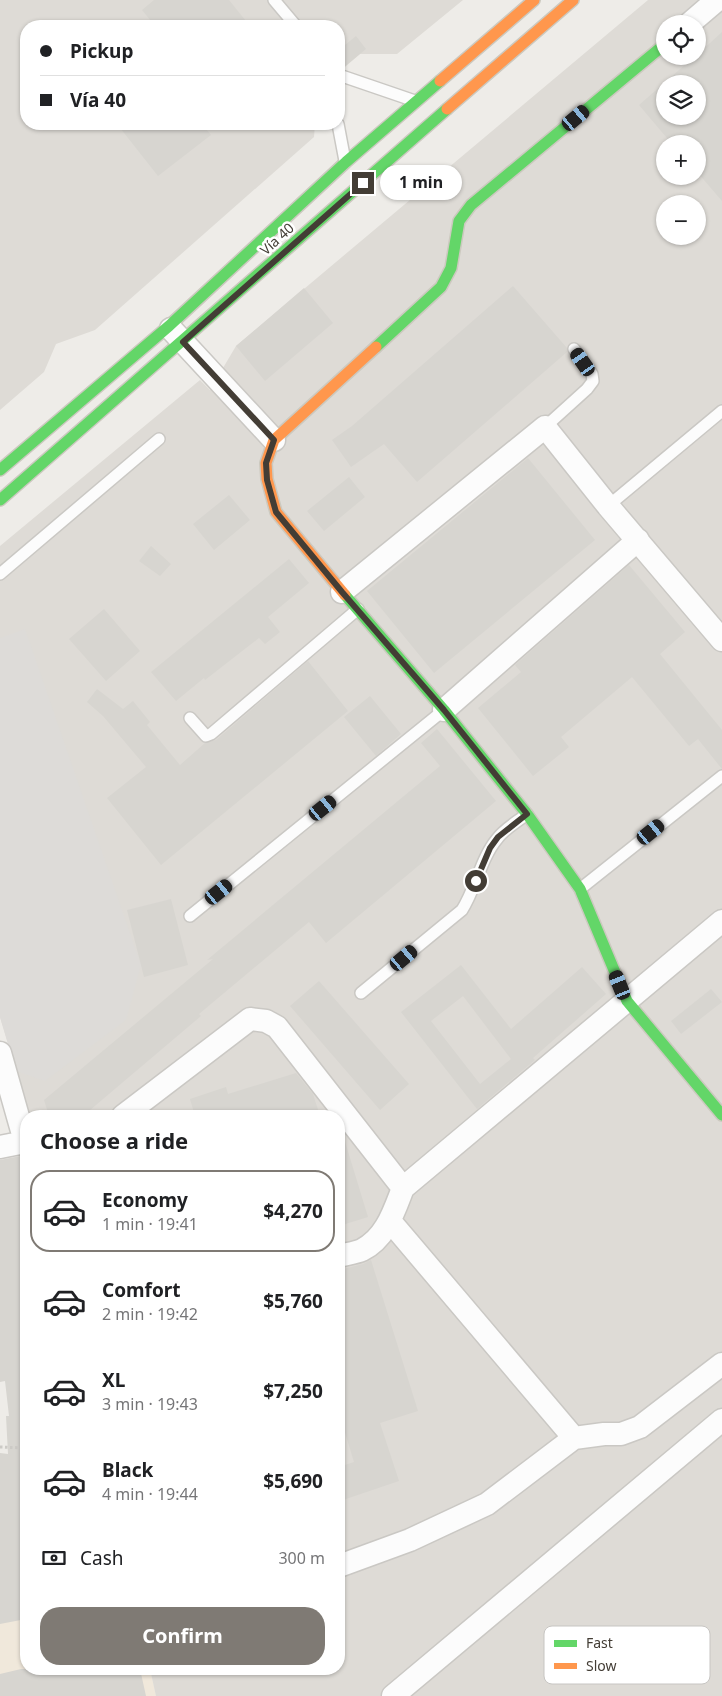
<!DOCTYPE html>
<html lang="en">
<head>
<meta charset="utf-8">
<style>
	body { margin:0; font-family:"Noto Sans",sans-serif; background:#f2f2f2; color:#202124; height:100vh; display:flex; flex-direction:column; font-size:19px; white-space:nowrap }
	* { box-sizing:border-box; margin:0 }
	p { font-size:16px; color:#757577 }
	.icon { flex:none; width:28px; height:28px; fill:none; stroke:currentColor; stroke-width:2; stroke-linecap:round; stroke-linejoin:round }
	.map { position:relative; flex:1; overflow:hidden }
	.details { position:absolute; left:20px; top:1110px; width:325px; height:565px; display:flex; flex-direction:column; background:#fff; border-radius:20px; box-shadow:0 1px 4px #0004 }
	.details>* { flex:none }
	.top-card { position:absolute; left:20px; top:20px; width:325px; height:110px; border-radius:20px; box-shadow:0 1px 4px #0004; display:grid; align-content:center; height:110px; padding:0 20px; background:#fff }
	.fabs { position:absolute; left:656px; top:15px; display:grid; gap:10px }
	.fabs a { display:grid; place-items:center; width:50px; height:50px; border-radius:50%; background:#fff; box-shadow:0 1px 4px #0004; font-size:25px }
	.end { position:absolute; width:22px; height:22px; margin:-11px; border:6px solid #433d35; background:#fff; box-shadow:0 0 0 2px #fff }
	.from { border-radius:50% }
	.bubble { position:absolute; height:35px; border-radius:18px; background:#fff; box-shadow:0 1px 4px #0004; font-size:16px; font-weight:700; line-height:35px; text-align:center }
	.car { position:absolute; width:15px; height:30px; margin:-15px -8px; border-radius:6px; box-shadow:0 0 4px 1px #0007; background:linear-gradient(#222 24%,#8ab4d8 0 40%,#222 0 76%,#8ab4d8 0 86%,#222 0) }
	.top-card b { display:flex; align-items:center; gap:18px; height:48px; font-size:19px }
	.top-card b+b { border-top:1px solid #e0e0e0 }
	.top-card i { width:12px; height:12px; background:#202124 }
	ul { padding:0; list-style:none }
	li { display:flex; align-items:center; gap:15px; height:82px; margin:0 10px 8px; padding:0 10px; border:2px solid transparent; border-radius:20px }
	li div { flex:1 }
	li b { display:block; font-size:19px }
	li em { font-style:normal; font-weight:700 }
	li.current { border-color:#7f7a74 }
	li>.icon { width:45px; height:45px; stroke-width:1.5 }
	h2 { padding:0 20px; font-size:22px; line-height:60px }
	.pay { display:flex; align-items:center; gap:12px; height:55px; padding:0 20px; font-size:19px }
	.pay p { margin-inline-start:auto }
	.cta { display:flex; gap:10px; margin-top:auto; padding:10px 20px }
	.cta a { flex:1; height:58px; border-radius:20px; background:#7f7a74; color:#fff; font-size:20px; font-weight:700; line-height:58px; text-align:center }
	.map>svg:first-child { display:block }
	.commercial { fill:#f0e8db }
	.industrial { fill:#dedbd6; fill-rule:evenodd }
	.parking { fill:#dddbd8 }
	.building { fill:#d7d5d0; fill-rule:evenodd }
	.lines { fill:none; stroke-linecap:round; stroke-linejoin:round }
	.lane-casing { stroke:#cac8c4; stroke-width:14 }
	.street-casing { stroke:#cac8c4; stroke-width:25 }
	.fast-casing { stroke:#ccc9bf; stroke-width:14 }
	.slow-casing { stroke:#ccc9bf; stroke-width:14 }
	.path { stroke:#cccac6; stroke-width:3; stroke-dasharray:2.5 2.5; stroke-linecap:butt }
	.lane { stroke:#fcfcfc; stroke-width:11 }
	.street { stroke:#fcfcfc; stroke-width:22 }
	.fast { stroke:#63d668; stroke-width:11 }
	.slow { stroke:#ff974d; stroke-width:11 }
	.route { stroke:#433d35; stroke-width:6 }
	.labels { text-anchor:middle; stroke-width:5; stroke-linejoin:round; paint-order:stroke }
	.street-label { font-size:14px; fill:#433d35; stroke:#fff }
	.key { fill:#fff; stroke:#c7c5c2; stroke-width:1 }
	.key-label { font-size:14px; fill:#433d35 }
</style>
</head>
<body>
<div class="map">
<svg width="722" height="1696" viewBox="0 0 722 1696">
	<rect width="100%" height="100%" fill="#eeece8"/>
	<path class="commercial" d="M0 1479H26V1669H150L156 1696H0Z"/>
	<path class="industrial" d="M0 0H463L397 54H360L339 72V26H26V124H315L314 137 95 330 56 344 44 372 0 410Z
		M648 0H722V1696H156L150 1669H339V1116H30L0 1017V546L200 380 210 390 236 346ZM665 24H698V56H665ZM665 84H698V116H665ZM665 144H698V176H665ZM665 204H698V236H665Z"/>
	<path class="parking" d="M25 629 141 965 126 1020 45 1081 16 1071 0 1017V638Z"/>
	<path class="building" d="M154 0H229L250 26H155L142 10Z
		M722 32V201L698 173V144H672L639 105 695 56H698V54ZM665 84H698V116H665Z
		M356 36 366 49 343 68H339V50Z
		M117 124H202L211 135 158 176Z
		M513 286 567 348V352L417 482 384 444 351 467 332 440 352 426Z
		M304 288 333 323 265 381 236 346Z
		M528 458 595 540 434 673 367 591Z
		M349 477 365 497 324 531 307 511Z
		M229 495 250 520 214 550 193 524Z
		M151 546 171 564 160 576 139 561Z
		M289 559 309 583 268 617 280 632 265 644 259 638 205 680 204 678 176 701 151 672Z
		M629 565 685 632 660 654 722 730V769L698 739 689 746 632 677 561 737 569 747 533 776 478 708 521 672 515 665Z
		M104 609 140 651 106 681 69 639Z
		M308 661 348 711 161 865 107 798 146 767 103 716 87 702 97 689 123 709 133 701 150 722 147 725 180 765 205 743 216 740Z
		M370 696 401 734 376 756 344 717Z
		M437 729 496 801 326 943 309 922 199 1014 201 1016 83 1116H49L44 1100 213 959 207 960 440 766 421 743Z
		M171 899 188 965 144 977 127 910Z
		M461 965 511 1029 582 967 606 994 533 1058 535 1060 477 1109 401 1012ZM463 996 511 1059 480 1084 431 1021Z
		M319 981 409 1084 380 1110 290 1006Z
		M711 989 722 1002 681 1034 671 1021Z
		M296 1073 313 1094 320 1116H195L190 1099 226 1087 228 1094Z
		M339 1135H343L368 1217 339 1226Z
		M20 1156 23 1158 26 1180V1619L0 1624V1453L8 1454 6 1416H9L5 1381 0 1382V1160Z
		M371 1260 418 1411 380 1423 399 1481 343 1500 339 1487V1467L354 1462 339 1413V1270L363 1264Z
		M21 1669H140L146 1696H0V1674Z"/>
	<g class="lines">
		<g class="lane-casing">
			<path id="lane" d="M274 0 296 26
				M339 75 415 101
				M338 124 345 161
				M545 427 587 389 593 381 592 374 574 349
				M608 506 722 411
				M0 574 159 439
				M190 718 206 736 211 734 358 609
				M580 889 722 776
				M190 916 444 710
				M361 993 462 910C476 888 481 858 497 839 504 829 517 822 527 814"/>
		</g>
		<g class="street-casing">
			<path id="street" d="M689 24 717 0
				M171 329 274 440
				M342 592 545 427 608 506 722 640
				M444 710 638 540
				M0 1053 26 1145
				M123 1116 250 1019 266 1021 277 1027 403 1188
				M0 1147 25 1142
				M390 1221 574 1438
				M339 1256C346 1254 355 1253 362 1250 386 1238 394 1211 403 1188L722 921
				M339 1566 410 1540 487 1504 574 1438 604 1434H621L640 1427 722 1364
				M393 1696 722 1420"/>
		</g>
		<g class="fast-casing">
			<path id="fast" d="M376 347 441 287 451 268 459 221 471 205 665 44
				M0 470 169 326 346 162 440 81
				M0 500 447 109
				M345 595 444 710 527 814 580 889 627 1001 722 1115"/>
		</g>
		<g class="slow-casing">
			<path id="slow" d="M440 81 534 0
				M447 109 573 0
				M345 595 276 512 267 479 266 463 274 440 376 347"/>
		</g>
		<path class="path" d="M0 1447 26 1448"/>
		<use href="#lane" class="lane"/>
		<use href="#street" class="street"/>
		<use href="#fast" class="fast"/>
		<use href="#slow" class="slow"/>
	</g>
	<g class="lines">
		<path class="route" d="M363 183 183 342 274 440 266 463 267 480 276 512 342 592 444 710 527 814 498 837 490 848 476 881"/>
	</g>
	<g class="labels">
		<g class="street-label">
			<text transform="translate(277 239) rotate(-42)" y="5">Vía 40</text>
		</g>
	</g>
	<rect x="544" y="1626" width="166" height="58" rx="8" class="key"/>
	<rect x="554" y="1640" width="23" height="7" fill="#63d668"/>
	<rect x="554" y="1663" width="23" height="6" fill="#ff974d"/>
	<g class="key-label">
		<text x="586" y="1648">Fast</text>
		<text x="586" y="1671">Slow</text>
	</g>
</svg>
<div class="fabs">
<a><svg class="icon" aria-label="locate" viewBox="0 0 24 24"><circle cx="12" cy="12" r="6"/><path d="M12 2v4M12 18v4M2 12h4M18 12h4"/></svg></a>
<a><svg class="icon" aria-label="layers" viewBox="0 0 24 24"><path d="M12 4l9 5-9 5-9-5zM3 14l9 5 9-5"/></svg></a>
<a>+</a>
<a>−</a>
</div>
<i class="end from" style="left:476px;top:881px"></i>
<i class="end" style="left:363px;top:183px"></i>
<div class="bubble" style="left:380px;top:165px;width:82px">1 min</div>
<i class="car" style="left:576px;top:118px;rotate:50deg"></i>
<i class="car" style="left:583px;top:362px;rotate:325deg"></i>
<i class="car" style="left:323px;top:808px;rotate:51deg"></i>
<i class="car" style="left:651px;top:832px;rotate:51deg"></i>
<i class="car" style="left:219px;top:892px;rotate:51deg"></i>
<i class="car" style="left:404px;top:958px;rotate:50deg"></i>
<i class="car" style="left:620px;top:985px;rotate:338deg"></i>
<div class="top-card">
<b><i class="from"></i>Pickup</b>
<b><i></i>Vía 40</b>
</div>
<section class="details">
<h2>Choose a ride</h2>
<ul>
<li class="current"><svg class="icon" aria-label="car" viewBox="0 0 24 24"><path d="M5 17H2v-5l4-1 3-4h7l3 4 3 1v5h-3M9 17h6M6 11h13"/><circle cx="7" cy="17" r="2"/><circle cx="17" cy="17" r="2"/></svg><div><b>Economy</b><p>1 min · 19:41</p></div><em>$4,270</em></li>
<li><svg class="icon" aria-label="car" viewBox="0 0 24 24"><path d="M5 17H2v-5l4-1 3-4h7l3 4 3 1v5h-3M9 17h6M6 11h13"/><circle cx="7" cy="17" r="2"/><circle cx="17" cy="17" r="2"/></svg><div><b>Comfort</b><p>2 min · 19:42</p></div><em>$5,760</em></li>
<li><svg class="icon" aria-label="car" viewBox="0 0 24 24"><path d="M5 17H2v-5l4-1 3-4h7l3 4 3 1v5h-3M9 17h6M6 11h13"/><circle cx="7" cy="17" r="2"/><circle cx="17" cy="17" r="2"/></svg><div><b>XL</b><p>3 min · 19:43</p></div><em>$7,250</em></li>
<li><svg class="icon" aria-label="car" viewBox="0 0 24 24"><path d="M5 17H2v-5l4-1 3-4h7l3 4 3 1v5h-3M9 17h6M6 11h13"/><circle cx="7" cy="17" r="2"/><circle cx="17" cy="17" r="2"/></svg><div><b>Black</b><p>4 min · 19:44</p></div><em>$5,690</em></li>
</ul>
<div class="pay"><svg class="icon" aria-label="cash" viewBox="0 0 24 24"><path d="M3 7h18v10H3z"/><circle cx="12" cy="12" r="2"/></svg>Cash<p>300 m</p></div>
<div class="cta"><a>Confirm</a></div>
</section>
</div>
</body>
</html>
